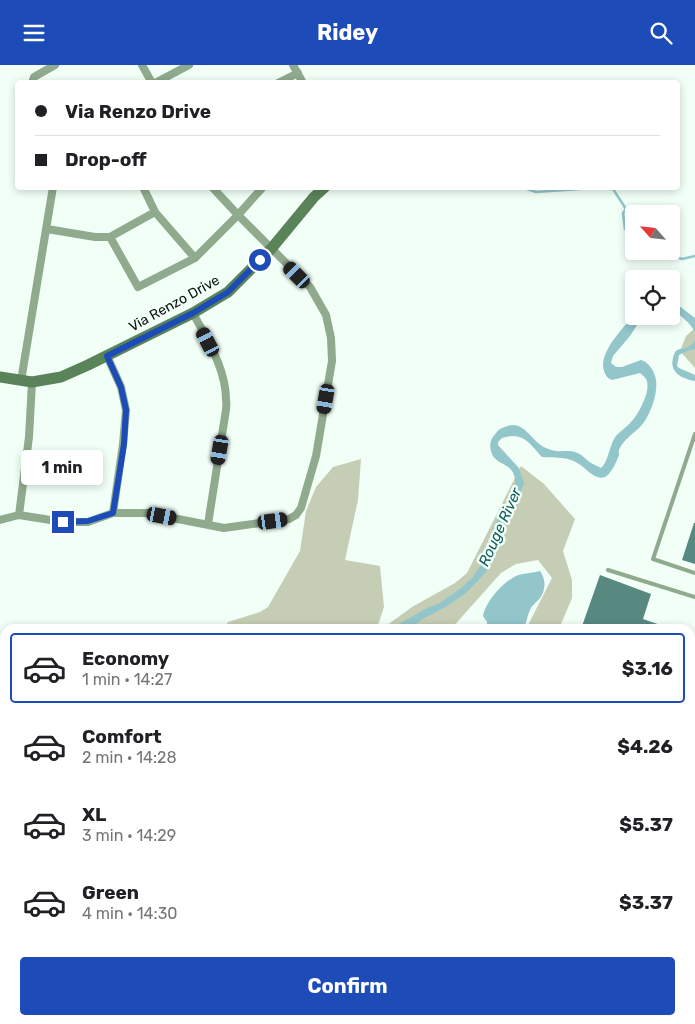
<!DOCTYPE html>
<html lang="en">
<head>
<meta charset="utf-8">
<style>
	body { margin:0; font-family:Rubik,sans-serif; background:#f2f2f2; color:#202124; height:100vh; display:flex; flex-direction:column; font-size:19px; white-space:nowrap }
	* { box-sizing:border-box; margin:0 }
	p { font-size:16px; color:#757577 }
	.icon { flex:none; width:28px; height:28px; fill:none; stroke:currentColor; stroke-width:2; stroke-linecap:round; stroke-linejoin:round }
	.map { position:relative; flex:1; overflow:hidden }
	.sheet { position:absolute; left:0px; top:559px; width:695px; height:401px; display:flex; flex-direction:column; background:#fff; border-radius:15px 15px 0 0; box-shadow:0 2px 8px #0003 }
	.sheet>* { flex:none }
	.top-card { position:absolute; left:15px; top:15px; width:665px; height:110px; border-radius:5px; box-shadow:0 2px 8px #0003; display:grid; align-content:center; height:110px; padding:0 20px; background:#fff }
	.needle { width:32px; rotate:297deg }
	.controls { position:absolute; left:625px; top:140px; display:grid; gap:10px }
	.controls a { display:grid; place-items:center; width:55px; height:55px; border-radius:5px; background:#fff; box-shadow:0 2px 8px #0003; font-size:25px }
	.end { position:absolute; width:22px; height:22px; margin:-11px; border:6px solid #1d4cb9; background:#fff; box-shadow:0 0 0 2px #fff }
	.from { border-radius:50% }
	.bubble { position:absolute; height:35px; border-radius:5px; background:#fff; box-shadow:0 2px 8px #0003; font-size:16px; font-weight:700; line-height:35px; text-align:center }
	.car { position:absolute; width:15px; height:30px; margin:-15px -8px; border-radius:6px; box-shadow:0 0 4px 1px #0007; background:linear-gradient(#222 24%,#8ab4d8 0 40%,#222 0 76%,#8ab4d8 0 86%,#222 0) }
	.top-card b { display:flex; align-items:center; gap:18px; height:48px; font-size:19px }
	.top-card b+b { border-top:1px solid #e0e0e0 }
	.top-card i { width:12px; height:12px; background:#202124 }
	ul { padding:9px 0 0; list-style:none }
	li { display:flex; align-items:center; gap:15px; height:70px; margin:0 10px 8px; padding:0 10px; border:2px solid transparent; border-radius:5px }
	li div { flex:1 }
	li b { display:block; font-size:19px }
	li em { font-style:normal; font-weight:700 }
	li.current { border-color:#1d4cb9 }
	li>.icon { width:45px; height:45px; stroke-width:1.5 }
	.action { display:flex; gap:10px; margin-top:auto; padding:10px 20px }
	.action a { flex:1; height:58px; border-radius:5px; background:#1d4cb9; color:#fff; font-size:20px; font-weight:700; line-height:58px; text-align:center }
	header { display:flex; justify-content:space-between; align-items:center; height:65px; padding:0 20px; background:#1d4cb9; color:#fff; font-size:22px; font-weight:700 }
	.map>svg:first-child { display:block }
	.green { fill:#c5ceb4 }
	.water { fill:#93c6cb }
	.lines { fill:none; stroke-linecap:round; stroke-linejoin:round }
	.stream { stroke:#93c6cb; stroke-width:2.5 }
	.building { fill:#588981 }
	.path { stroke:#737e78; stroke-width:1; stroke-dasharray:1 4; stroke-linecap:butt }
	.lane { stroke:#8faa8d; stroke-width:4 }
	.street { stroke:#8faa8d; stroke-width:8 }
	.secondary { stroke:#5b8359; stroke-width:11 }
	.route { stroke:#1d4cb9; stroke-width:6 }
	.labels { text-anchor:middle; stroke-width:5; stroke-linejoin:round; paint-order:stroke }
	.street-label { font-size:14px; fill:#09110d; stroke:#f1fff7 }
	.water-label { font-size:15px; font-style:italic; fill:#155c61; stroke:#f1fff7 }
</style>
</head>
<body>
<header><svg class="icon" aria-label="menu" viewBox="0 0 24 24"><path d="M4 6h16M4 12h16M4 18h16"/></svg>Ridey<svg class="icon" aria-label="search" viewBox="0 0 24 24"><circle cx="10" cy="10" r="6"/><path d="M15 15l6 6"/></svg></header>
<div class="map">
<svg width="695" height="959" viewBox="0 0 695 959">
	<rect width="100%" height="100%" fill="#f1fff7"/>
	<path class="green" d="M695 263V303L680 286 686 271Z
		M361 394 358 435 345 495 380 501 384 542 378 560 386 561 412 542 455 518 467 508 521 401 544 419 575 454 563 486 572 515V533L559 564H526L552 513 538 495 516 499 501 508 451 564H223L228 557 260 547 268 542 300 486 306 446 316 422 333 402Z"/>
	<path class="water" d="M671 237 678 240 695 253V267C691 259 680 249 671 245Z
		M634 250V251H645L641 254 630 271 613 291 611 298 616 302H622L641 295C648 297 653 304 655 311 660 325 650 354 638 364 633 368 623 376 620 383 618 386 619 386 619 390 617 396 611 409 605 412 595 416 586 403 579 399 568 391 555 393 542 392 529 378 523 366 502 373L498 377V380L519 403 524 418 513 445 500 466 493 486 492 496 487 506 466 528 447 541 421 555 412 562 408 564H390L427 543 440 538 461 523 473 512 480 501 488 478 494 461 515 421C517 395 495 403 491 386 489 379 491 373 496 368 498 365 501 363 505 362 524 353 531 377 546 383 558 389 565 384 575 387 582 389 585 394 591 398 594 400 598 401 601 403 608 397 609 383 614 374 618 367 626 363 631 357 638 350 650 328 647 317 647 313 643 311 640 308L612 315C607 313 606 311 604 306 598 288 623 263 634 250Z
		M695 276V284L687 286 679 290 677 301 679 303 695 310V316C683 314 669 308 673 293 673 291 675 287 677 285 678 284 683 284 685 283 689 282 692 279 695 276Z
		M540 506C546 514 546 525 540 533 537 537 532 540 530 545 527 551 527 558 523 564H482L487 560V557L483 551C486 536 503 517 516 511 523 508 532 508 540 506Z"/>
	<g class="lines">
		<path class="stream" d="M521 122 536 127 594 123 613 124 626 144 623 148 625 164 634 169
			M662 186 682 194 695 191"/>
	</g>
	<path class="building" d="M694 458H695V499L682 495Z
		M600 510 651 529 643 554 669 563V564H581Z"/>
	<g class="lines">
		<path class="path" d="M0 910 5 911
			M167 955 181 959
			M547 959V955"/>
		<path class="lane" d="M695 369 653 494 695 508
			M608 505 695 532
			M690 680 695 682
			M690 778 695 780
			M690 903H695
			M690 915H695
			M690 936H695
			M376 955 377 959
			M684 955V959
			M255 959 256 955
			M411 959V955
			M668 959 669 955"/>
		<path class="street" d="M142 0 152 18
			M293 0 303 18
			M32 18 34 12 55 0
			M155 18 189 0
			M278 18 298 8
			M155 147 195 193
			M47 164 95 172H110L138 222 195 193 238 150 212 122
			M110 172 155 147 143 122
			M193 248C207 275 226 303 226 335 227 340 226 346 225 351L208 459
			M107 291 121 322 126 345 123 379 113 448
			M21 316 53 122
			M19 450 29 372 32 317
			M0 455 19 450 63 457H88L113 448H147L224 463 289 454 296 450 301 443 316 391 332 296 331 273 326 250 310 222 238 150 263 122
			M18 959 20 955"/>
		<path class="secondary" d="M0 312 32 317 61 312 88 300 193 248 228 227 271 184 314 132 325 122
			M0 889 5 891
			M228 955 242 959"/>
	</g>
	<g class="lines">
		<path class="route" d="M63 457 88 456 113 448 124 379 126 345 121 322 107 291 193 248 228 227 260 195"/>
	</g>
	<g class="labels">
		<g class="street-label">
			<text transform="translate(174 238) rotate(-29)" y="5">Via Renzo Drive</text>
		</g>
		<g class="water-label">
			<text transform="translate(500 462) rotate(-66)" y="5">Rouge River</text>
		</g>
	</g>
</svg>
<div class="controls">
<a><svg class="needle" viewBox="-14 -14 28 28"><path d="M0-13l5 13h-10z" fill="#e53935"/><path d="M0 13l5-13h-10z" fill="#757577"/></svg></a>
<a><svg class="icon" aria-label="locate" viewBox="0 0 24 24"><circle cx="12" cy="12" r="6"/><path d="M12 2v4M12 18v4M2 12h4M18 12h4"/></svg></a>
</div>
<i class="end from" style="left:260px;top:195px"></i>
<i class="end" style="left:63px;top:457px"></i>
<div class="bubble" style="left:21px;top:385px;width:82px">1 min</div>
<i class="car" style="left:297px;top:210px;rotate:315deg"></i>
<i class="car" style="left:208px;top:277px;rotate:332deg"></i>
<i class="car" style="left:326px;top:334px;rotate:190deg"></i>
<i class="car" style="left:220px;top:385px;rotate:190deg"></i>
<i class="car" style="left:162px;top:451px;rotate:101deg"></i>
<i class="car" style="left:273px;top:456px;rotate:82deg"></i>
<div class="top-card">
<b><i class="from"></i>Via Renzo Drive</b>
<b><i></i>Drop-off</b>
</div>
<section class="sheet">
<ul>
<li class="current"><svg class="icon" aria-label="car" viewBox="0 0 24 24"><path d="M5 17H2v-5l4-1 3-4h7l3 4 3 1v5h-3M9 17h6M6 11h13"/><circle cx="7" cy="17" r="2"/><circle cx="17" cy="17" r="2"/></svg><div><b>Economy</b><p>1 min · 14:27</p></div><em>$3.16</em></li>
<li><svg class="icon" aria-label="car" viewBox="0 0 24 24"><path d="M5 17H2v-5l4-1 3-4h7l3 4 3 1v5h-3M9 17h6M6 11h13"/><circle cx="7" cy="17" r="2"/><circle cx="17" cy="17" r="2"/></svg><div><b>Comfort</b><p>2 min · 14:28</p></div><em>$4.26</em></li>
<li><svg class="icon" aria-label="car" viewBox="0 0 24 24"><path d="M5 17H2v-5l4-1 3-4h7l3 4 3 1v5h-3M9 17h6M6 11h13"/><circle cx="7" cy="17" r="2"/><circle cx="17" cy="17" r="2"/></svg><div><b>XL</b><p>3 min · 14:29</p></div><em>$5.37</em></li>
<li><svg class="icon" aria-label="car" viewBox="0 0 24 24"><path d="M5 17H2v-5l4-1 3-4h7l3 4 3 1v5h-3M9 17h6M6 11h13"/><circle cx="7" cy="17" r="2"/><circle cx="17" cy="17" r="2"/></svg><div><b>Green</b><p>4 min · 14:30</p></div><em>$3.37</em></li>
</ul>
<div class="action"><a>Confirm</a></div>
</section>
</div>
</body>
</html>
